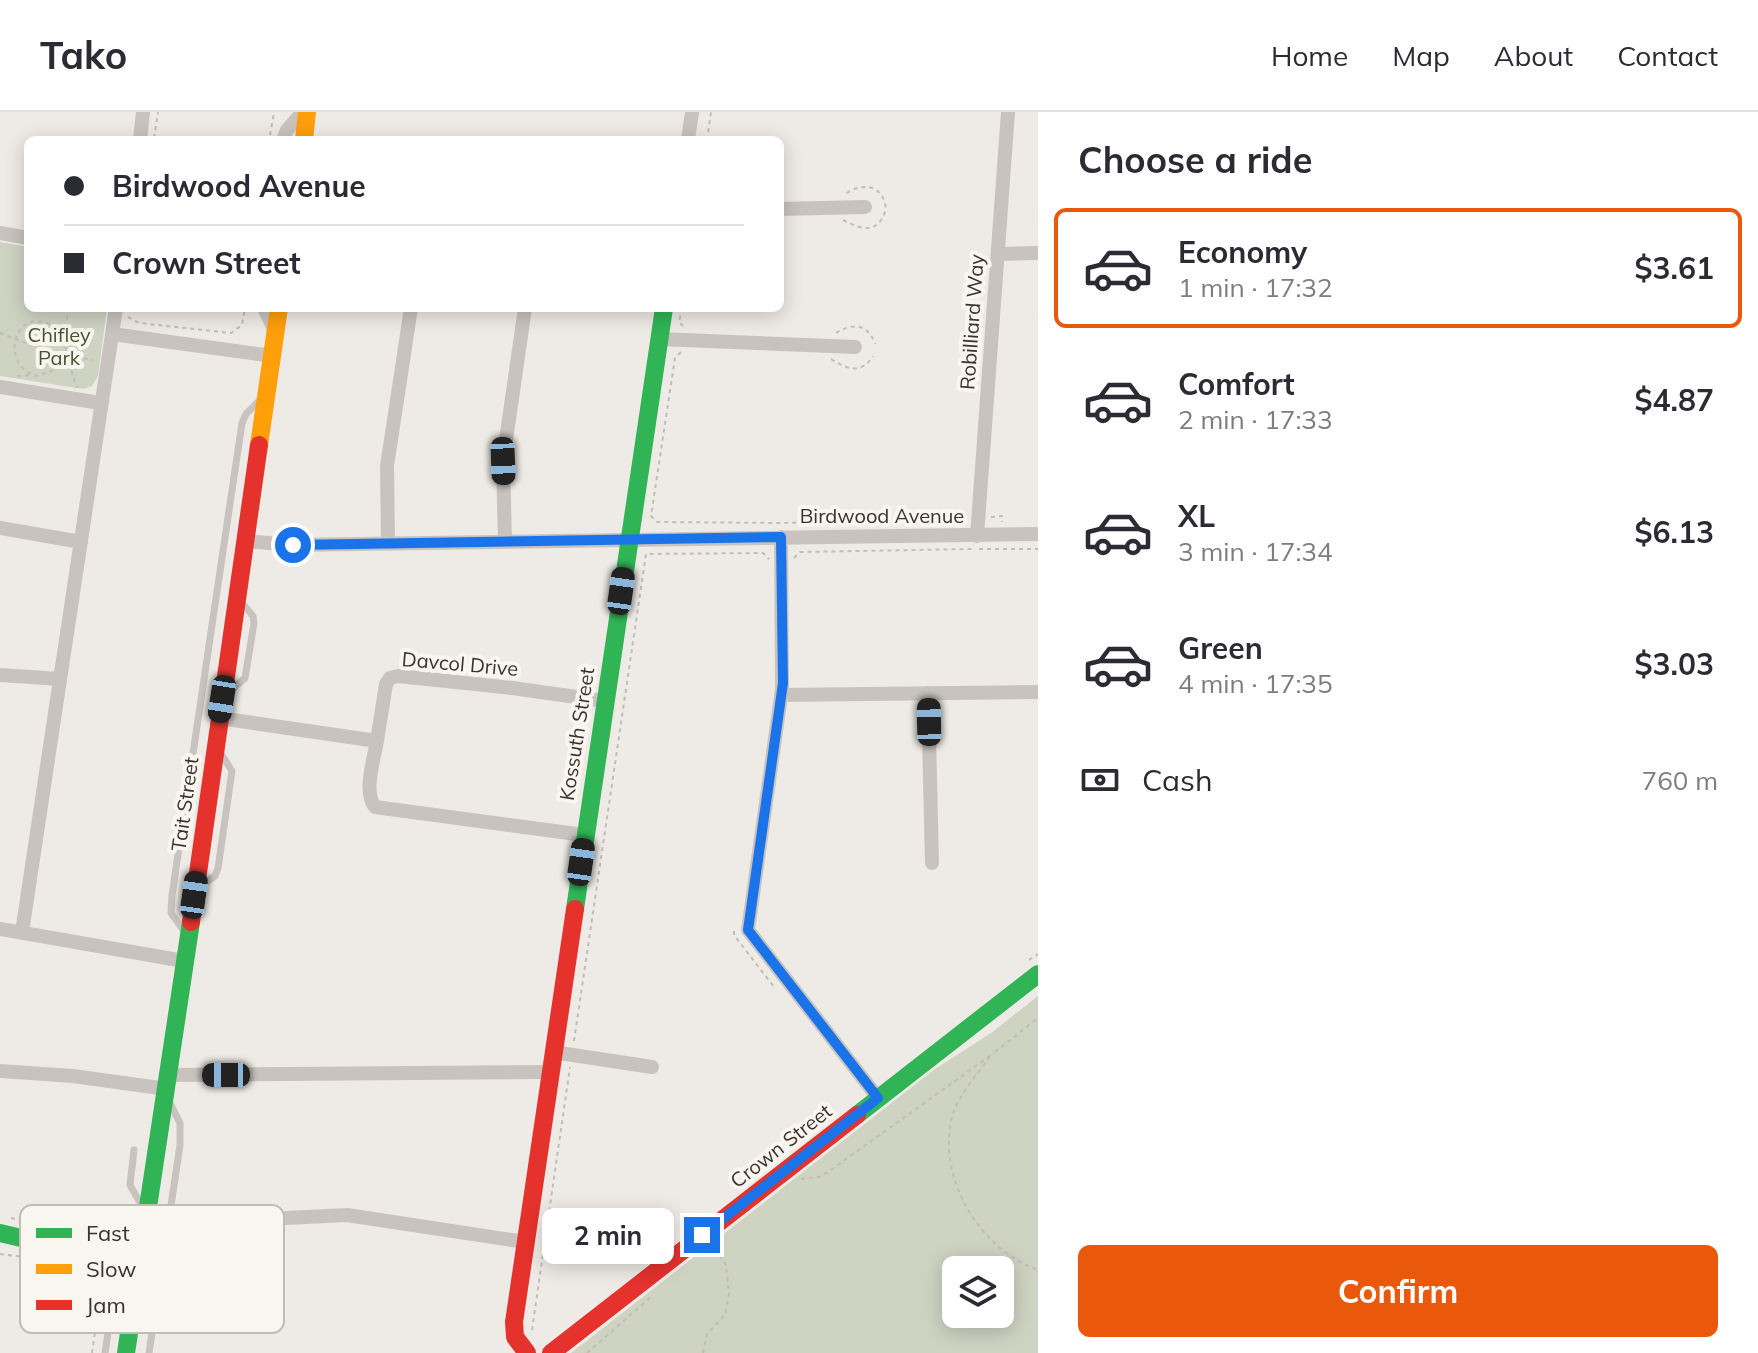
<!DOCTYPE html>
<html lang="en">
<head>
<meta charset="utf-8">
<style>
	body { margin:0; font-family:Mulish,sans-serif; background:#f7f7f7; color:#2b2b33; height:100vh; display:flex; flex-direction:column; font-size:30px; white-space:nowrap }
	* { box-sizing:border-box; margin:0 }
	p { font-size:26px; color:#7c7c81 }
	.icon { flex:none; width:44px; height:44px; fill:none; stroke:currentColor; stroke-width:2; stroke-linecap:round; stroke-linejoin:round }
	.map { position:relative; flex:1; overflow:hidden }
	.side { display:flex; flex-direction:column; background:#fff; width:720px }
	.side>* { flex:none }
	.hud { position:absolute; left:24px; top:24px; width:760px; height:176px; border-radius:12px; box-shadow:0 4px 20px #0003; display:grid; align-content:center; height:176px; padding:0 40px; background:#fff }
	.controls { position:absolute; left:942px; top:1144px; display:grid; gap:16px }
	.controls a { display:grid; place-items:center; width:72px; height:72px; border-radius:12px; background:#fff; box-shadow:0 4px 20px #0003; font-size:40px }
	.end { position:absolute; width:36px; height:36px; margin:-18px; border:10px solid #1a73e8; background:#fff; box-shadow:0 0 0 4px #fff }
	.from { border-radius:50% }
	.bubble { position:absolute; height:56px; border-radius:12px; background:#fff; box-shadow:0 4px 20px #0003; font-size:26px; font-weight:700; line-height:56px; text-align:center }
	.car { position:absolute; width:24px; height:48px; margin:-24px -12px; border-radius:10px; box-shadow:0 0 6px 2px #0007; background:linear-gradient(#222 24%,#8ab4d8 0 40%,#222 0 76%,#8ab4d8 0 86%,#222 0) }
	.hud b { display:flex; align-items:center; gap:28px; height:76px; font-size:30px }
	.hud b+b { border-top:2px solid #e1e1e2 }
	.hud i { width:20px; height:20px; background:#2b2b33 }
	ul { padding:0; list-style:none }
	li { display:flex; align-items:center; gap:24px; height:120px; margin:0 16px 12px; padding:0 24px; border:4px solid transparent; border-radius:12px }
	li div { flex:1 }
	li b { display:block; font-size:30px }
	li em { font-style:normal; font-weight:700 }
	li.on { border-color:#ea580c }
	li>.icon { width:72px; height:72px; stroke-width:1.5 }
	h2 { padding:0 40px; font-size:36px; line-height:96px }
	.pay { display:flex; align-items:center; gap:20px; height:88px; padding:0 40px; font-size:30px }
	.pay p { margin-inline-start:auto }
	.cta { display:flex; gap:16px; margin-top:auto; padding:16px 40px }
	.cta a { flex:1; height:92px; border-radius:12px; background:#ea580c; color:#fff; font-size:32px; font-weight:700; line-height:92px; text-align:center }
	header { display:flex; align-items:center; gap:48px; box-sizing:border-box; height:112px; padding:0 40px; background:#fff; border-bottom:2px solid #e1e1e2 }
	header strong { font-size:38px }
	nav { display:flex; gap:44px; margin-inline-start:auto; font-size:28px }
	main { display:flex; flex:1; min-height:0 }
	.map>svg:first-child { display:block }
	.green { fill:#ced3c2; fill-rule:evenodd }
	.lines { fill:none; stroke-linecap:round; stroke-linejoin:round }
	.path { stroke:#c1bcb7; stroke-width:2; stroke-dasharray:4 4; stroke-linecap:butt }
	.lane { stroke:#c8c3be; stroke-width:7 }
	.street { stroke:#c8c3be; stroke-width:14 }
	.fast { stroke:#30b455; stroke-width:18 }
	.slow { stroke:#ff9f0a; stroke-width:18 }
	.jam { stroke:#e5322d; stroke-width:18 }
	.route { stroke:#1a73e8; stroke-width:10 }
	.labels { text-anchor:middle; stroke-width:8; stroke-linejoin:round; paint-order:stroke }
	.street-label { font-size:20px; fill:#39322d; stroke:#f9f6ef }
	.park-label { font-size:20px; fill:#455433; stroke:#f9f6ef }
	.key { fill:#f9f6ef; stroke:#bfbbb5; stroke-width:2 }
	.key-label { font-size:22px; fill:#39322d }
</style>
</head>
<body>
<header>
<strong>Tako</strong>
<nav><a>Home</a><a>Map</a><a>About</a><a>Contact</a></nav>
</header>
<main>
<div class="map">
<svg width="1038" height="1241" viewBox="0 0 1038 1241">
	<rect width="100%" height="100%" fill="#eeebe6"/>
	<path class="green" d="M0 130 28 135V196H107L98 264 92 274 83 277 0 264Z
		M1038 884V1241H571L935 957 991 921ZM1000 1158V1202H956V1158Z"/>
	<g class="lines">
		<path class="path" d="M270 23 274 0
			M154 26 158 0
			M707 28 711 0
			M843 108C862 118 878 123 886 97 883 72 863 70 845 82
			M70 196C59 227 68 247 77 276
			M682 196 679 210 683 214
			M128 205 139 211 231 221 242 213 245 196
			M0 221 49 240 93 248
			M836 221C852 211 868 211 875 232
			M65 230 54 214C12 192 0 254 36 264L55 258 66 244
			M681 240 675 246 651 404 657 410 781 411 966 405
			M831 247C847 257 861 263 873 244
			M17 264 31 263
			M991 405 1002 404V410
			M979 437H1038
			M794 446 800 440 973 437
			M734 819V823L774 875
			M1029 848 1038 842
			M574 929 646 442 763 441 769 447
			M995 940 1038 906
			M990 945C977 962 960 981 953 1002 935 1064 979 1137 1038 1158
			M801 1067 819 1065 828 1060 994 941
			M11 1106 44 1112 110 1117
			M0 1142 103 1155
			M532 1218 570 955
			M92 1241 105 1151
			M587 1241 652 1184
			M703 1241 707 1222 725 1203 729 1182 726 1153 713 1136"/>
		<path class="lane" d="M229 580 245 566 254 511 253 504 241 490
			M200 774 215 764 218 756 232 659 220 640
			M184 819 171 801 172 783 242 311 246 302 260 288
			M134 1038 130 1073 142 1094
			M105 1241 111 1200 132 1187
			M149 1241 180 1033V1011L170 991"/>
		<path class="street" d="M140 28 143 0
			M283 28 287 18 303 0
			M688 28 692 0
			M780 97 865 95
			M0 121 28 126
			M998 142 1038 141
			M264 196 275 219
			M112 222 272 244
			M659 227 855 235
			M0 275 100 291
			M0 416 81 430
			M977 424 1008 0
			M781 425 782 577 748 818 878 986
			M246 429 293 433 1038 422
			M505 429 503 349 525 196
			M388 431 387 354 411 196
			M0 563 60 567
			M928 581 932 751
			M781 583 1038 580
			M219 606 377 629 386 572 390 566 398 564 512 576 605 589
			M377 629C374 647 363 680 375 695L584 723
			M0 817 184 849
			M22 820 116 196
			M553 940 652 955
			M0 959 73 964 167 977
			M169 963 551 960
			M286 1106 347 1103 525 1130"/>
		<path class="fast" d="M575 797 664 196
			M857 1003 1038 862
			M0 1121 38 1130 142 1135
			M126 1241 191 810"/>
		<path class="slow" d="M304 28 307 0
			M259 333 279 196"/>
		<path class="jam" d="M191 810 259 333
			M527 1241 515 1225 514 1210 575 797
			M551 1241 857 1003"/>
	</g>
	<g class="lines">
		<path class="route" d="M293 433 781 425 783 571 748 818 878 986 702 1123"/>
	</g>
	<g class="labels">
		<g class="street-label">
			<text transform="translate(972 210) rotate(-86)" y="7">Robilliard Way</text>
			<text x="882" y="411">Birdwood Avenue</text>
			<text transform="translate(460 552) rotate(5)" y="7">Davcol Drive</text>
			<text transform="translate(577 622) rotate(-81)" y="7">Kossuth Street</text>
			<text transform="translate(185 692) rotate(-82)" y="7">Tait Street</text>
			<text transform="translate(781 1034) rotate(-38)" y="7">Crown Street</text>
		</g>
		<g class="park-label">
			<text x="59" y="230">Chifley<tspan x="59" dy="23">Park</tspan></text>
		</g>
	</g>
	<rect x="20" y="1093" width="264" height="128" rx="12" class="key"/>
	<rect x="36" y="1116" width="36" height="10" fill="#30b455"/>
	<rect x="36" y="1152" width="36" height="10" fill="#ff9f0a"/>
	<rect x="36" y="1188" width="36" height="10" fill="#e5322d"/>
	<g class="key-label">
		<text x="86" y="1129">Fast</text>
		<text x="86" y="1165">Slow</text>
		<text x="86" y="1201">Jam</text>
	</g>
</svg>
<div class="controls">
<a><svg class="icon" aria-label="layers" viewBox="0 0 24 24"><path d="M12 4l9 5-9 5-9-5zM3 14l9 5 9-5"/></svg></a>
</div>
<i class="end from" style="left:293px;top:433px"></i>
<i class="end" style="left:702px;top:1123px"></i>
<div class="bubble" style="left:542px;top:1096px;width:132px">2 min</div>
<i class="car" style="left:503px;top:349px;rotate:178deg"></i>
<i class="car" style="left:621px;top:479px;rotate:8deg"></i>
<i class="car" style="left:222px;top:587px;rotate:189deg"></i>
<i class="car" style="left:929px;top:610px;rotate:359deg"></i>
<i class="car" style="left:581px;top:750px;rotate:8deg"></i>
<i class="car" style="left:194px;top:783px;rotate:8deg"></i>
<i class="car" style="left:226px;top:963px;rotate:270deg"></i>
<div class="hud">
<b><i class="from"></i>Birdwood Avenue</b>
<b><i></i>Crown Street</b>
</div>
</div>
<section class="side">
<h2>Choose a ride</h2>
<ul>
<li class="on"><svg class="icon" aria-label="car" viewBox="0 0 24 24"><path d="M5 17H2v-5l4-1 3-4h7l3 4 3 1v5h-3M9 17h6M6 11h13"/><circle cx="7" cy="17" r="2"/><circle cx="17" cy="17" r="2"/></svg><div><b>Economy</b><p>1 min · 17:32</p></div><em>$3.61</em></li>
<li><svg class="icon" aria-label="car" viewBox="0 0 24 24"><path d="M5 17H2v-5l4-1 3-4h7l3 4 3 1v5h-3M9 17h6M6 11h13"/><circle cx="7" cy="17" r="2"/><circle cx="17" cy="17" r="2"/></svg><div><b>Comfort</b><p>2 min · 17:33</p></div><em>$4.87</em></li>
<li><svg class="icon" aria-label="car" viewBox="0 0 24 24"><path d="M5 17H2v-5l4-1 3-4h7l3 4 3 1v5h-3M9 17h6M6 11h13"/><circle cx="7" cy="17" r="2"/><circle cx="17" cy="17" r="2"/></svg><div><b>XL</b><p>3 min · 17:34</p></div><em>$6.13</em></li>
<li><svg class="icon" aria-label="car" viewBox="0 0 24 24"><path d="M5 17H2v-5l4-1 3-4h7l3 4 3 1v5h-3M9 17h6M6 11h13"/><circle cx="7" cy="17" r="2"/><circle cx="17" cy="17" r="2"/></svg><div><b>Green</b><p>4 min · 17:35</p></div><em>$3.03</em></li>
</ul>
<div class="pay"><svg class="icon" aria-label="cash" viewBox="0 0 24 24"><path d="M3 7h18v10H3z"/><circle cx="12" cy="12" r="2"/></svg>Cash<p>760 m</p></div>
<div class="cta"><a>Confirm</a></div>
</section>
</main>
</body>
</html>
